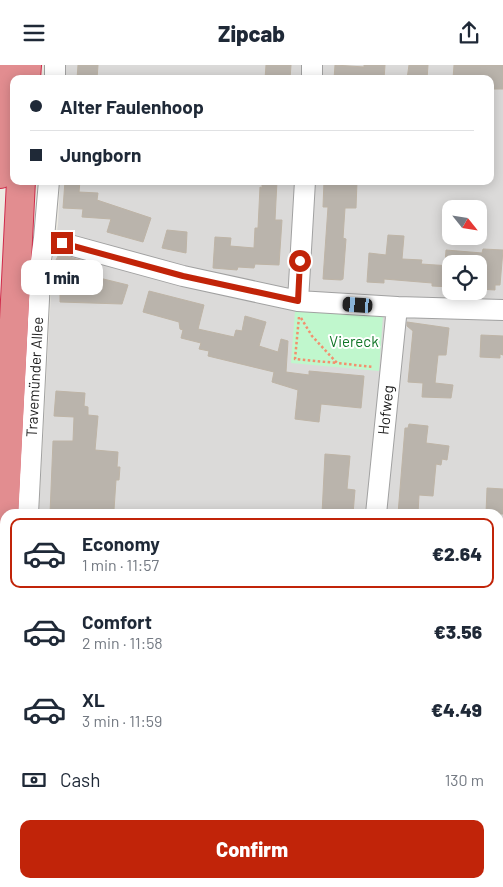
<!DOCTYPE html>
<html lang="en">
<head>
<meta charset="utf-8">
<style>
	body { margin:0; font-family:Barlow,sans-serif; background:#f2f2f3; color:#1f2937; height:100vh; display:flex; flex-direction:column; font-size:19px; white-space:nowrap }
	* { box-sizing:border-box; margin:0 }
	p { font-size:16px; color:#747a83 }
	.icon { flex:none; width:28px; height:28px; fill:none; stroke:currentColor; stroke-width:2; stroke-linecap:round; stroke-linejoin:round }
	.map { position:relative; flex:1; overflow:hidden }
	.sheet { position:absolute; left:0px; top:444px; width:504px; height:379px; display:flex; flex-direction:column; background:#fff; border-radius:15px 15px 0 0; box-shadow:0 2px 12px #0003 }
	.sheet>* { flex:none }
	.banner { position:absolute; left:10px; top:10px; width:484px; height:110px; border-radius:10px; box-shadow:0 2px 12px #0003; display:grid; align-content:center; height:110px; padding:0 20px; background:#fff }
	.needle { width:32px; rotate:120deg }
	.fabs { position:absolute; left:442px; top:135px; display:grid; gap:10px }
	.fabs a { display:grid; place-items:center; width:45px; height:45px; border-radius:10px; background:#fff; box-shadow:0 2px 12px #0003; font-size:25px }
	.end { position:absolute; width:22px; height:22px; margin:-11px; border:6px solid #c12409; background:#fff; box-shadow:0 0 0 2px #fff }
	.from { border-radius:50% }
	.bubble { position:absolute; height:35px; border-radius:10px; background:#fff; box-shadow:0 2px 12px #0003; font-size:16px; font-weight:800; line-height:35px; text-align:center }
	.car { position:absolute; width:15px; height:30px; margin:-15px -8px; border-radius:6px; box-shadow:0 0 4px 1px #0007; background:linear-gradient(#222 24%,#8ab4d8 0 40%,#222 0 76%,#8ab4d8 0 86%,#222 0) }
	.banner b { display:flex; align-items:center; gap:18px; height:48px; font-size:19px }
	.banner b+b { border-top:1px solid #e0e1e3 }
	.banner i { width:12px; height:12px; background:#1f2937 }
	ul { padding:9px 0 0; list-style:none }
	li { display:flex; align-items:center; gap:15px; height:70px; margin:0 10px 8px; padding:0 10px; border:2px solid transparent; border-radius:10px }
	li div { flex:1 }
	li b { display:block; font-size:19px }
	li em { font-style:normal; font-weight:800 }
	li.selected { border-color:#c12409 }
	li>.icon { width:45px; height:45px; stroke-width:1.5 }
	.pay { display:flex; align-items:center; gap:12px; height:55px; padding:0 20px; font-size:19px }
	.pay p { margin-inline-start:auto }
	.cta { display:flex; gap:10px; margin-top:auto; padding:10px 20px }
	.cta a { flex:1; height:58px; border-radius:10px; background:#c12409; color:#fff; font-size:20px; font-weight:800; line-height:58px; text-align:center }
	header { display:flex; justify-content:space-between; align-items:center; height:65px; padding:0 20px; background:#fff; font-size:22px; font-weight:800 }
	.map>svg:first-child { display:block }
	.residential { fill:#dbdad9; fill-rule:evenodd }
	.park { fill:#c0f7cd }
	.building { fill:#bab4ac; stroke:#beb4a6 }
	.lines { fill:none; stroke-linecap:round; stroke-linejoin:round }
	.minor-casing { stroke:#a1a1a1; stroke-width:22 }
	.highway-casing { stroke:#d02b4b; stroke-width:30 }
	.path { stroke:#f38f6e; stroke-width:2.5; stroke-dasharray:2.5 2.5; stroke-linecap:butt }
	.minor { stroke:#fff; stroke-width:20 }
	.highway { stroke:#e28d90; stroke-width:28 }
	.route { stroke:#c12409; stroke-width:6 }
	.labels { text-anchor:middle; stroke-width:4; stroke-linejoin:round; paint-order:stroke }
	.park-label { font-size:15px; fill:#107527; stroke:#fff }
	.street-label { font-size:15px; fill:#1d1d1d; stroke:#fff }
</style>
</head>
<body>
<header><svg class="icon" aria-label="menu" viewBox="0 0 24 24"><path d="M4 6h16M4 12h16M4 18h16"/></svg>Zipcab<svg class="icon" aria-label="share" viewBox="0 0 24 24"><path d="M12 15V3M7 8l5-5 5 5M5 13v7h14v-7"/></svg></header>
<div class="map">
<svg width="503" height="822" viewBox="0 0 503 822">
	<rect width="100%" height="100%" fill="#edebe3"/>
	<path class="residential" d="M66 0H503V822H19V818H499V449H39L53 191 58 159 60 116H490V14H65ZM451 144H479V171H451ZM451 199H479V226H451Z"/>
	<path class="park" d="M295 246 383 251 379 306 291 298Z"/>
	<path class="building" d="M78 0H98L97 14H77Z
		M266 0H291L290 14H265Z
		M335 0 364 2V0H385L384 14H334Z
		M409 0H428L427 14H407Z
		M454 0H503V24H490V14H453Z
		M65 116H80L79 127 98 128 97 135 151 153 143 177 107 167 111 154 82 152 83 144 63 143Z
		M262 116H277L275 155H282L279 200 255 199 254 203 238 202 237 205 213 203 215 172 231 173 230 181 254 183 255 163H258L260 122 262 123Z
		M324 116H357L356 143H345L343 173 346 174 343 214 341 215 323 214 328 142H323Z
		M167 165 187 167 186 188 162 183Z
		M388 170 404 171 402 194 422 195 421 199 451 201V222L432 221V218L384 214V218L367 217 369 188 386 190Z
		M483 184 503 185 500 220H495V225L479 224V199H445L446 185 482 188Z
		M59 189 83 196 82 200 87 201V210L128 220 122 239 60 237V225H55L56 195Z
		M149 226 204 240 198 264 234 272 236 265 242 266 245 251 266 257 259 281 278 287 281 274 288 276 286 307 309 310V306L364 311 361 343 321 339 319 357 295 354 298 325 272 317 274 307 208 291 209 286 199 284 201 278 181 273 183 265 180 264 179 257 143 247Z
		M407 257 449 263 446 290H438L435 318 453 320 451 333 422 332 423 318 408 317 413 266 407 261Z
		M481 270 503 271V290L500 289V293L480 292Z
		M56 326 85 328 84 341 88 342V350L98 351 95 385 118 387 117 402H120L119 415H116L114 445 94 444V449H50L53 376H73L74 352 54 351Z
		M409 359 428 361 426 378 449 381 447 395 442 394 441 400 436 399 433 431 419 430 418 449H398L405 363H408Z
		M325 389 350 391 347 424 355 425 353 449H322Z
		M487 423 503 424V449H486Z"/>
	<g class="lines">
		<g class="minor-casing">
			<path id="minor" d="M55 14V0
				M312 14V0
				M44 173 183 211 298 236 397 242 503 245
				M298 236 305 116
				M28 449 41 195 44 173 49 116
				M376 449 397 242
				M499 473 503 474
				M499 759H503
				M9 822V818
				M291 822 295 818"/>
		</g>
		<g class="highway-casing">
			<path id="highway" d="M26 14 27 0
				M0 109 6 0
				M0 533 21 116"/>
		</g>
		<path class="path" d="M299 252 295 294 337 298
			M301 253 312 271 337 298 373 302"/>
		<use href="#minor" class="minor"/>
		<use href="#highway" class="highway"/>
	</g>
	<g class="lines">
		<path class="route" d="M62 178 183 211 298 236 300 196"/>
	</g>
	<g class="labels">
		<g class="park-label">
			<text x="354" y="282">Viereck</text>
		</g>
		<g class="street-label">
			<text transform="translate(35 312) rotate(-87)" y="5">Travemünder Allee</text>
			<text transform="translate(386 345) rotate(-84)" y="5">Hofweg</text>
		</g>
	</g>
</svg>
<div class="fabs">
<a><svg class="needle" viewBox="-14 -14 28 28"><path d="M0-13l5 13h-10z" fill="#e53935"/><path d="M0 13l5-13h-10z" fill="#747a83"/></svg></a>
<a><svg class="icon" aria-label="locate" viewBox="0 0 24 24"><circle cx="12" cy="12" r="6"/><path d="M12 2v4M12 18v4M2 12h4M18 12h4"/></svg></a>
</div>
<i class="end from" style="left:300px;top:196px"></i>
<i class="end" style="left:62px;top:178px"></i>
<div class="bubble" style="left:21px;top:195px;width:82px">1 min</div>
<i class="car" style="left:358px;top:240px;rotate:274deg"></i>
<div class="banner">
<b><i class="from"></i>Alter Faulenhoop</b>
<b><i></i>Jungborn</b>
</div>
<section class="sheet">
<ul>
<li class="selected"><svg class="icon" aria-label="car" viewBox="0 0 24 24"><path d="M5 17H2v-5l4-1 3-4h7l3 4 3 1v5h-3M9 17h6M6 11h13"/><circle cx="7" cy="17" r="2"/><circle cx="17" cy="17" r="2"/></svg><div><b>Economy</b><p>1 min · 11:57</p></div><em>€2.64</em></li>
<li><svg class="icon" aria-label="car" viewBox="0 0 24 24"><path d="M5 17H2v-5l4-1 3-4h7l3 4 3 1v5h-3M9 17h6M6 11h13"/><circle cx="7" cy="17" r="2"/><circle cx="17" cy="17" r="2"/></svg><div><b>Comfort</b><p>2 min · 11:58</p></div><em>€3.56</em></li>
<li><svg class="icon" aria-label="car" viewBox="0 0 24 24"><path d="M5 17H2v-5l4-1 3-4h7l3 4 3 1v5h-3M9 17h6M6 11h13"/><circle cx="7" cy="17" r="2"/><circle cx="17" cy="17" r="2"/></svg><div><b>XL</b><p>3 min · 11:59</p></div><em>€4.49</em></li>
</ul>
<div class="pay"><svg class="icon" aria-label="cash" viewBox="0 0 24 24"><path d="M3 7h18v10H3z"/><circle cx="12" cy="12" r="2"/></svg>Cash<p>130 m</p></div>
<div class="cta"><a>Confirm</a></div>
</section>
</div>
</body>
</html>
